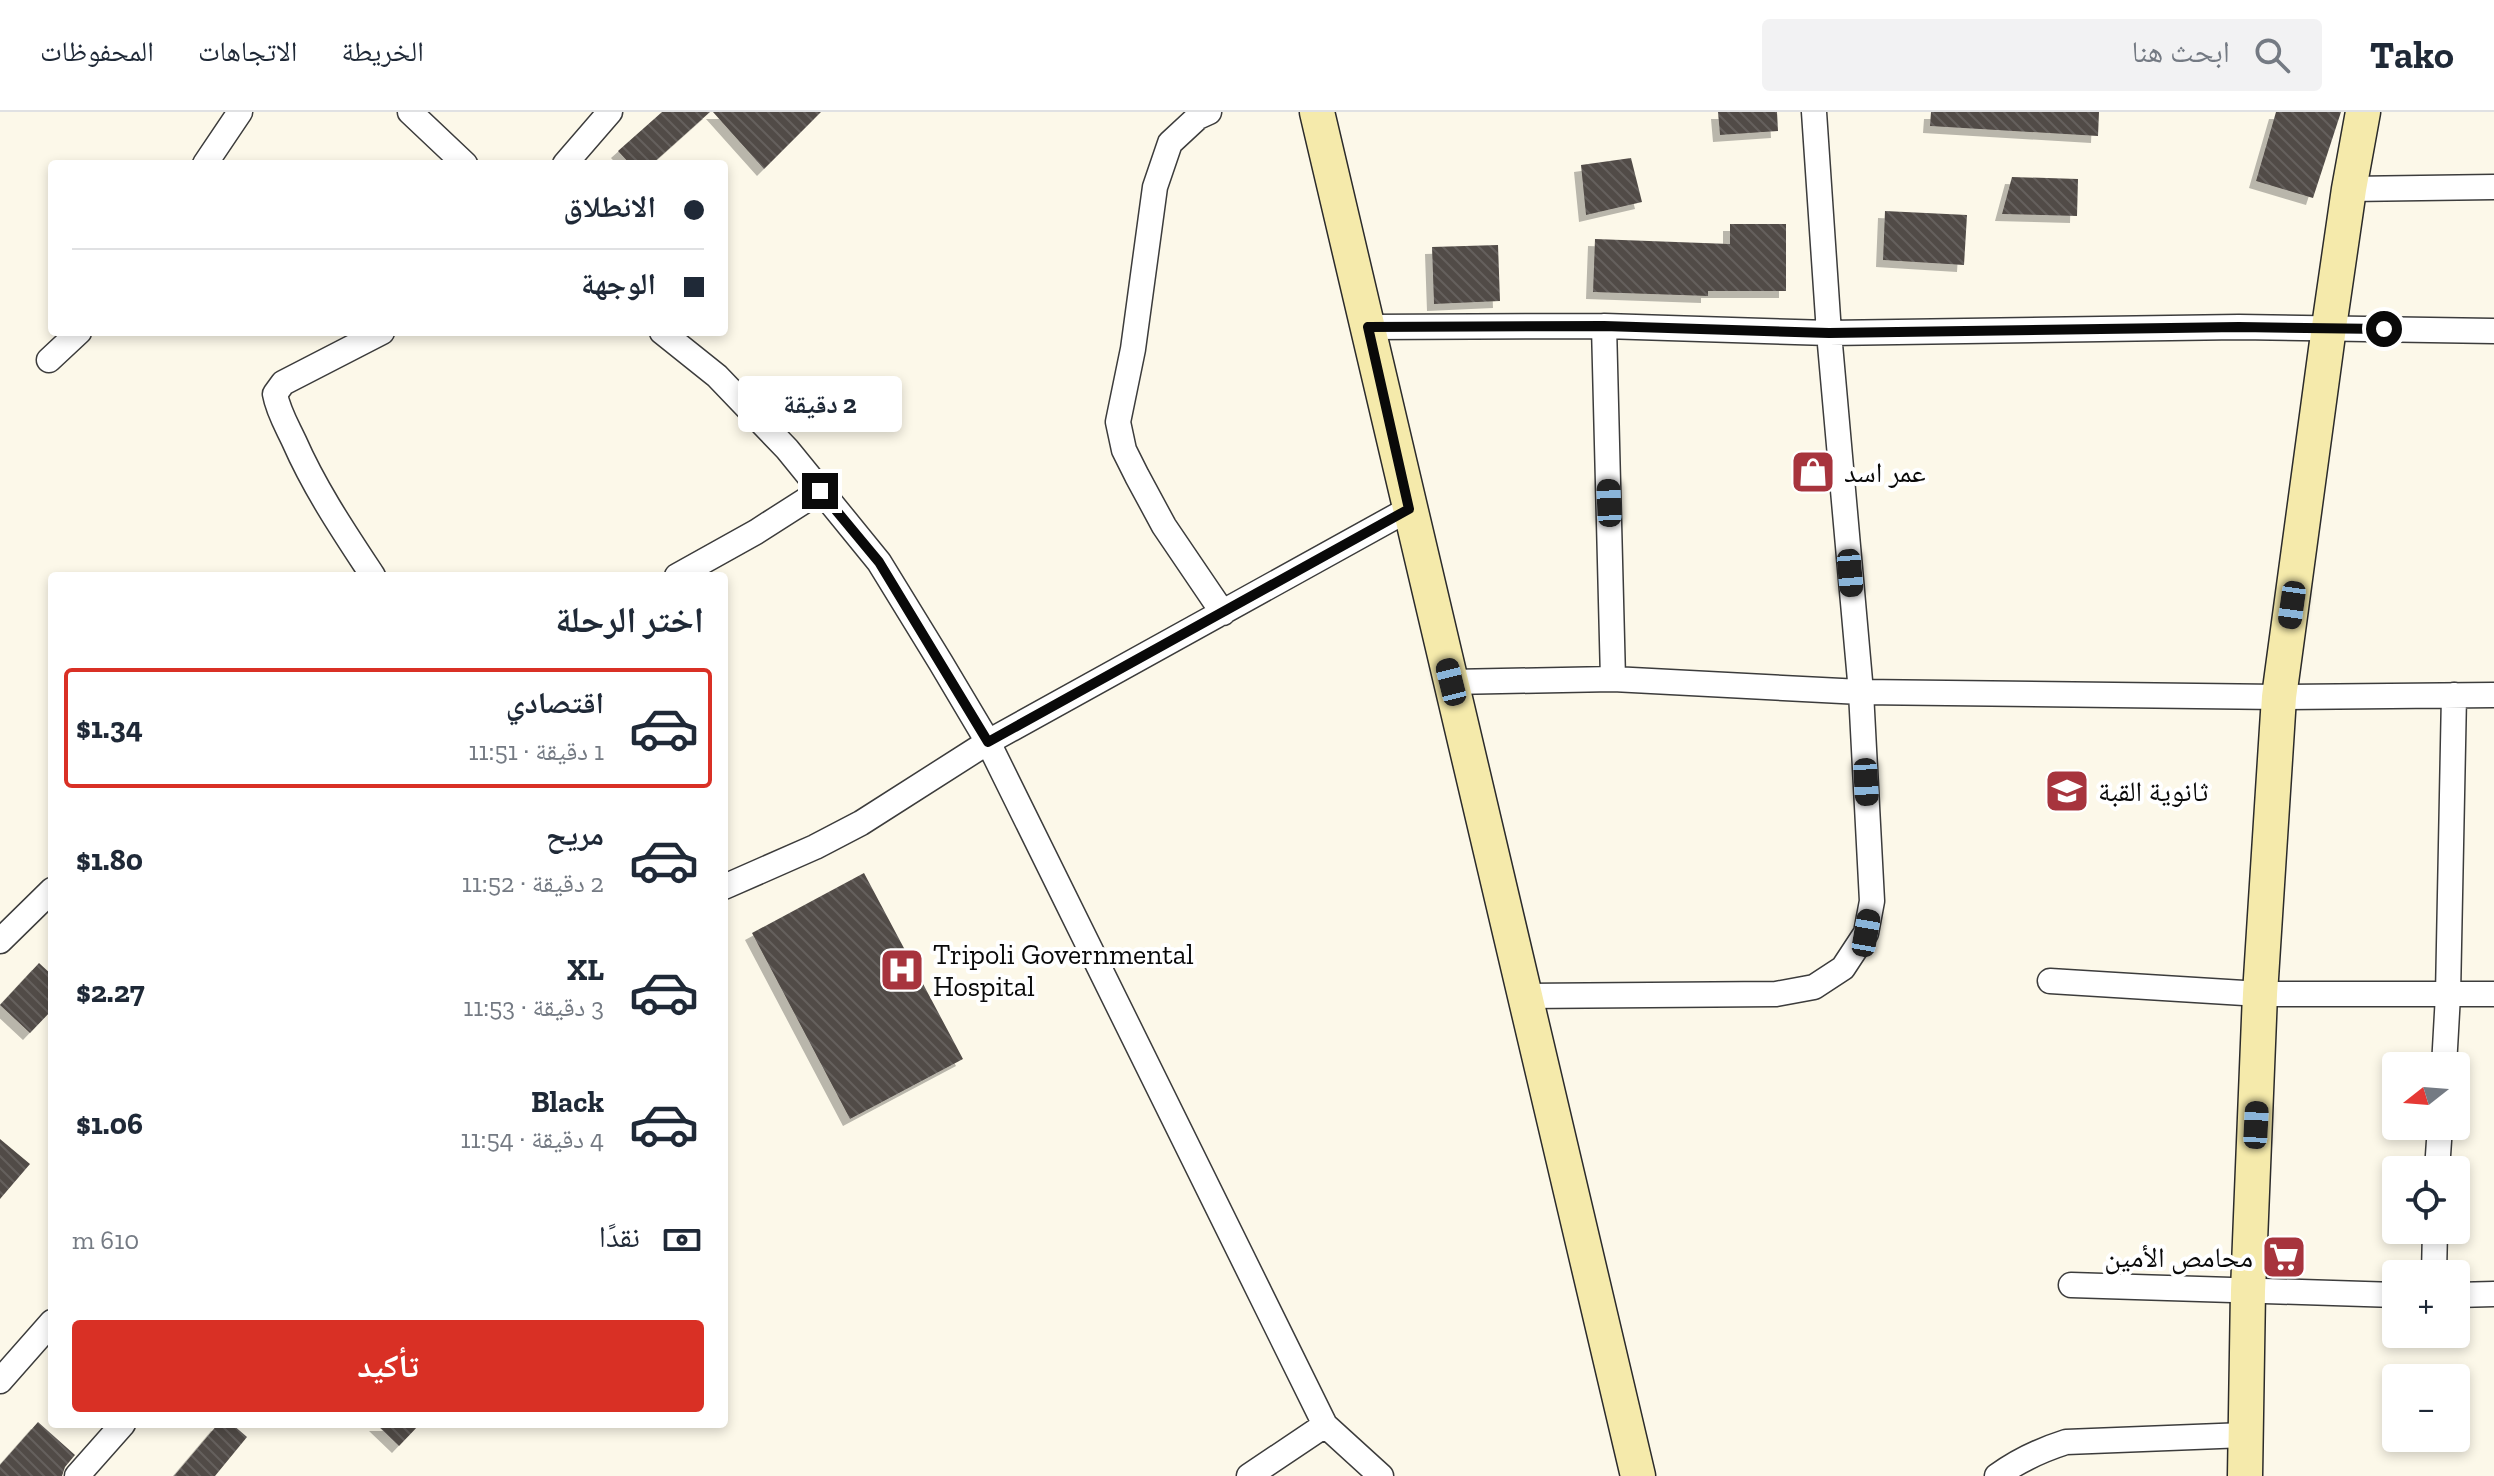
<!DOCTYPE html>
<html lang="ar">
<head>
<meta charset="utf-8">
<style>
	body { margin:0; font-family:"Zilla Slab","Noto Naskh Arabic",serif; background:#f2f2f3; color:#1f2937; direction:rtl; height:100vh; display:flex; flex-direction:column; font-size:30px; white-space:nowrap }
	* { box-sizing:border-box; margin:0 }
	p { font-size:26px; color:#747a83 }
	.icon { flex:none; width:44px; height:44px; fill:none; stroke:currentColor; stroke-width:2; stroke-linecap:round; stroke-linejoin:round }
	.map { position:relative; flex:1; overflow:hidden; direction:ltr }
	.sheet { position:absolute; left:48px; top:460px; width:680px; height:856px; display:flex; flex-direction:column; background:#fff; border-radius:8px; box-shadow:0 4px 12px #0003; direction:rtl }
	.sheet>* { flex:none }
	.hud { position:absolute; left:48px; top:48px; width:680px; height:176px; border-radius:8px; box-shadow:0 4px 12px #0003; direction:rtl; display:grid; align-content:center; height:176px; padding:0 24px; background:#fff }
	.needle { width:52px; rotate:253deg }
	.buttons { position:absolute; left:2382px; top:940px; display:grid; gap:16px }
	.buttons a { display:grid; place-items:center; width:88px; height:88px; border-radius:8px; background:#fff; box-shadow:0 4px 12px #0003; font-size:40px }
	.end { position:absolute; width:36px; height:36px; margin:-18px; border:10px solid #090909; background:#fff; box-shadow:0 0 0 4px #fff }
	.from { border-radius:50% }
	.bubble { position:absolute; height:56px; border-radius:8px; background:#fff; box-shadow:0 4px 12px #0003; font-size:26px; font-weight:700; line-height:56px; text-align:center; direction:rtl }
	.car { position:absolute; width:24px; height:48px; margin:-24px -12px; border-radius:10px; box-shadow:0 0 6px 2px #0007; background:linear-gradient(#222 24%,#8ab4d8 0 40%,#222 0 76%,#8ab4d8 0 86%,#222 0) }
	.hud b { display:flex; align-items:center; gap:28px; height:76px; font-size:30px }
	.hud b+b { border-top:2px solid #e0e1e3 }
	.hud i { width:20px; height:20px; background:#1f2937 }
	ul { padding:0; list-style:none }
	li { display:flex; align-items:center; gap:24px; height:120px; margin:0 16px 12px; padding:0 8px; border:4px solid transparent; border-radius:8px }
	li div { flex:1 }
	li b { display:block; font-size:30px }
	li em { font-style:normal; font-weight:700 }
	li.active { border-color:#d93025 }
	li>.icon { width:72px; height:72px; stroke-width:1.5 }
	h2 { padding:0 24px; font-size:36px; line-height:96px }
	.pay { display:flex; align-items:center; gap:20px; height:88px; padding:0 24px; font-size:30px }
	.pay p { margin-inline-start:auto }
	.primary-button { display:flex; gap:16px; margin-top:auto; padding:16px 24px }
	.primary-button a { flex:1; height:92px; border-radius:8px; background:#d93025; color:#fff; font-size:32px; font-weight:700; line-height:92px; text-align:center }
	header { display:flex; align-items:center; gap:48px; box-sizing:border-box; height:112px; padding:0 40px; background:#fff; border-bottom:2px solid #e0e1e3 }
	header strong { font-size:38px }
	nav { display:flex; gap:44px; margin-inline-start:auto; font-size:28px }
	.search { width:560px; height:72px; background:#f2f2f3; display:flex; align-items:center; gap:20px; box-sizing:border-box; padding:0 28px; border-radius:8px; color:#747a83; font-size:30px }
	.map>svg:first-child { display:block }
	.building { fill:url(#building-back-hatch); filter:url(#shadow) }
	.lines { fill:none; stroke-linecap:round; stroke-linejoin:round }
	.minor-casing { stroke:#3c3c3c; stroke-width:27 }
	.secondary-casing { stroke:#2b2b2b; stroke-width:37 }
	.minor { stroke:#fff; stroke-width:24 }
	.secondary { stroke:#f5eaab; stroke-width:34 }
	.route { stroke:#090909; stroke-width:10 }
	.labels { text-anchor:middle; stroke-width:8; stroke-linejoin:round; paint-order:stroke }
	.poi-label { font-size:28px; fill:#090909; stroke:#fff; text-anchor:start }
</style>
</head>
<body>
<header>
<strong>Tako</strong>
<div class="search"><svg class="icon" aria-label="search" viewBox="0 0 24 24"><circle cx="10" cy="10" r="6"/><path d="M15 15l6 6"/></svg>ابحث هنا</div>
<nav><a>الخريطة</a><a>الاتجاهات</a><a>المحفوظات</a></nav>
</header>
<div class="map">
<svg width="2494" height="1364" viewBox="0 0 2494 1364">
	<defs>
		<pattern id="building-back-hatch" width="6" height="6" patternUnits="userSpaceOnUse" patternTransform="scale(2)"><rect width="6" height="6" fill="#514b47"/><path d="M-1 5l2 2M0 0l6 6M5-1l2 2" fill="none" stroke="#65605d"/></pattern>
		<filter id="shadow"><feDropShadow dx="-7" dy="7" stdDeviation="0" flood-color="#0004"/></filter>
	</defs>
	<rect width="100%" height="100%" fill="#fcf8e9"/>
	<path class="building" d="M662 0H710L652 52H630L618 39Z
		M713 0H821L764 57Z
		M1718 0H1777L1778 19 1720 23Z
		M1931 0H2099L2098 24 1930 14Z
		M2276 0H2341L2313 86 2256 69Z
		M1631 46 1642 90 1586 103 1581 53Z
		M2012 65 2078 67 2077 104 2002 102Z
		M1885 99 1967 103 1964 153 1883 148Z
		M1730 112H1786V179H1708V184L1593 180 1595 127 1730 132Z
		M1498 133 1500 189 1434 192 1432 135Z
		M864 761 963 947 850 1007 752 821Z
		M39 851 52 863V898L30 921 0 893Z
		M0 1027 30 1052 0 1087Z
		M38 1310 75 1343 65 1355 62 1364H0V1353Z
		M218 1312H232L247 1325 215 1364H174Z
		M376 1312H420L399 1334Z"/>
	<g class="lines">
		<g class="minor-casing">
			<path id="minor" d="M410 0 465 52
				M1209 0 1198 5 1170 31 1155 75 1133 237 1118 310 1124 338 1137 364 1164 414 1223 501
				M205 52 240 0
				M565 52 610 0
				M2349 77 2494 75
				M1604 214 1613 567
				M1368 215 1604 214 1829 221 2239 215 2494 219
				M662 220 717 264 787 337 879 450 941 551 988 630 1325 1313 1381 1364
				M49 248 79 220
				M373 464C344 420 315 377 294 329 287 314 278 299 275 282L283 271 382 220
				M677 464 756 420 820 379
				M1451 570 1613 567 1861 580 2279 585 2494 583
				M724 775 815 735 861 711 988 630 1409 397
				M0 829 52 778
				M2050 869 2260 882H2494
				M1524 884 1776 882 1814 875 1843 856 1866 821 1872 789 1861 580 1829 221 1814 0
				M2444 954 2448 883 2454 583
				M2437 1058 2440 1014
				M2434 1162 2435 1118
				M2071 1173 2396 1183
				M2456 1183 2494 1182
				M0 1269 52 1210
				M77 1364 123 1312
				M1249 1364 1325 1313
				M1997 1364C2019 1348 2041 1338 2066 1330L2245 1323"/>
		</g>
		<g class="secondary-casing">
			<path id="secondary" d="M1317 0 1638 1364
				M2245 1364 2248 1179 2260 882 2279 585 2329 215 2349 77 2363 0"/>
		</g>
		<use href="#minor" class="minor"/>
		<use href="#secondary" class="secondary"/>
	</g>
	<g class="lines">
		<path class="route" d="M820 379 879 450 988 630 1409 397 1368 215 1604 214 1829 221 2239 215 2384 217"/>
	</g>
	<defs>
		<g id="shop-square" transform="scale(2.3)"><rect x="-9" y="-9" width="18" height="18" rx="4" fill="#a7343d" stroke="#fff"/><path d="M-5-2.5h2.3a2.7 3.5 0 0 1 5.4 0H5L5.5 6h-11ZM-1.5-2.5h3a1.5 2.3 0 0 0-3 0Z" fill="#fff"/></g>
		<g id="school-square" transform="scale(2.3)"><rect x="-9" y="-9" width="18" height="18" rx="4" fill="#a7343d" stroke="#fff"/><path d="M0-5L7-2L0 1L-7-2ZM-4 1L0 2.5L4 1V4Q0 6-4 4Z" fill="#fff"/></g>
		<g id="hospital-square" transform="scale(2.3)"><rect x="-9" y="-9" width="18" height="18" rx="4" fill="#a7343d" stroke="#fff"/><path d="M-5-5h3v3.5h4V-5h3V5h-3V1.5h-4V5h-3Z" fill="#fff"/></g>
		<g id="supermarket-square" transform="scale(2.3)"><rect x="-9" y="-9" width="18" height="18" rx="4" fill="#a7343d" stroke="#fff"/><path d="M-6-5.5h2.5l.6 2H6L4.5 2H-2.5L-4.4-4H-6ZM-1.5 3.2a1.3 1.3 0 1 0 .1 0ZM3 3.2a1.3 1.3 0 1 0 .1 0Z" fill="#fff"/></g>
	</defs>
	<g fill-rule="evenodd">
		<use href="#shop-square" x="1813" y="360"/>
		<use href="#school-square" x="2067" y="679"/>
		<use href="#hospital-square" x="902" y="858"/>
		<use href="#supermarket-square" x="2284" y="1145"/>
	</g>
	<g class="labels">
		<g class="poi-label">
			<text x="1844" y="370">عمر اسد</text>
			<text x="2098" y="689">ثانوية القبة</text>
			<text x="933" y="852">Tripoli Governmental<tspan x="933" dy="32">Hospital</tspan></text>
			<text x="2253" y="1155" text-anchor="end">محامص الأمين</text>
		</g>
	</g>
</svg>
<div class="buttons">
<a><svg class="needle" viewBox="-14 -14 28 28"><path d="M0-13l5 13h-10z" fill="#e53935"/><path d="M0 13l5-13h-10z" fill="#747a83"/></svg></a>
<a><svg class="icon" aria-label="locate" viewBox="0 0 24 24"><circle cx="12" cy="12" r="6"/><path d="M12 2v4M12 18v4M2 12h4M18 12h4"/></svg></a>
<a>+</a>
<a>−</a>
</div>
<i class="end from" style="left:2384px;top:217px"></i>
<i class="end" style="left:820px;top:379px"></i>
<div class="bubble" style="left:738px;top:264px;width:164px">2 دقيقة</div>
<i class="car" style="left:1609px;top:391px;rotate:358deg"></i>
<i class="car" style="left:1850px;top:461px;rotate:175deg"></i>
<i class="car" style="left:2292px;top:493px;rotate:188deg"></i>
<i class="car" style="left:1451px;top:570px;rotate:346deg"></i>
<i class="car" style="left:1866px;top:670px;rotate:177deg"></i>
<i class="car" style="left:1866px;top:821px;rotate:10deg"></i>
<i class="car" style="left:2256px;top:1013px;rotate:3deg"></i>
<div class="hud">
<b><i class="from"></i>الانطلاق</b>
<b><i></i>الوجهة</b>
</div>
<section class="sheet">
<h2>اختر الرحلة</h2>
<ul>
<li class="active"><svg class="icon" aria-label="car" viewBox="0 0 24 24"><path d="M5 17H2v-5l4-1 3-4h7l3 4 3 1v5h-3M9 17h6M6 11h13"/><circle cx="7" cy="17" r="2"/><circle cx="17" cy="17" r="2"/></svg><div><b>اقتصادي</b><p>1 دقيقة · 11:51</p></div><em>$1.34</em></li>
<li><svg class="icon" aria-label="car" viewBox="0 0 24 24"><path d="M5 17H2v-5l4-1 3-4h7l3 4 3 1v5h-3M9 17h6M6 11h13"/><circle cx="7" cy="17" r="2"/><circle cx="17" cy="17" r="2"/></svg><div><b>مريح</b><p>2 دقيقة · 11:52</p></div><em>$1.80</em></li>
<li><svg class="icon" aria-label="car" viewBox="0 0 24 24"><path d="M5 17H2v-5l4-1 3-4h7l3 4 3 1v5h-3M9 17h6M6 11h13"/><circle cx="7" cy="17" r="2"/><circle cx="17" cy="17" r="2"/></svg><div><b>XL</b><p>3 دقيقة · 11:53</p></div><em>$2.27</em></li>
<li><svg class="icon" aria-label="car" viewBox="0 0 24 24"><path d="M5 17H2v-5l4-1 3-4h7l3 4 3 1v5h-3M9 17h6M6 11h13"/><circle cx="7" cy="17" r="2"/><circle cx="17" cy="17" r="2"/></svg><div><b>Black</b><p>4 دقيقة · 11:54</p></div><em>$1.06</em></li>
</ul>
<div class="pay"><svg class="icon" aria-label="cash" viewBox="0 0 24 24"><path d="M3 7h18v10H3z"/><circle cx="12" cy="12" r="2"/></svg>نقدًا<p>610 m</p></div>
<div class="primary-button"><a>تأكيد</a></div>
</section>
</div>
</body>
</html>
